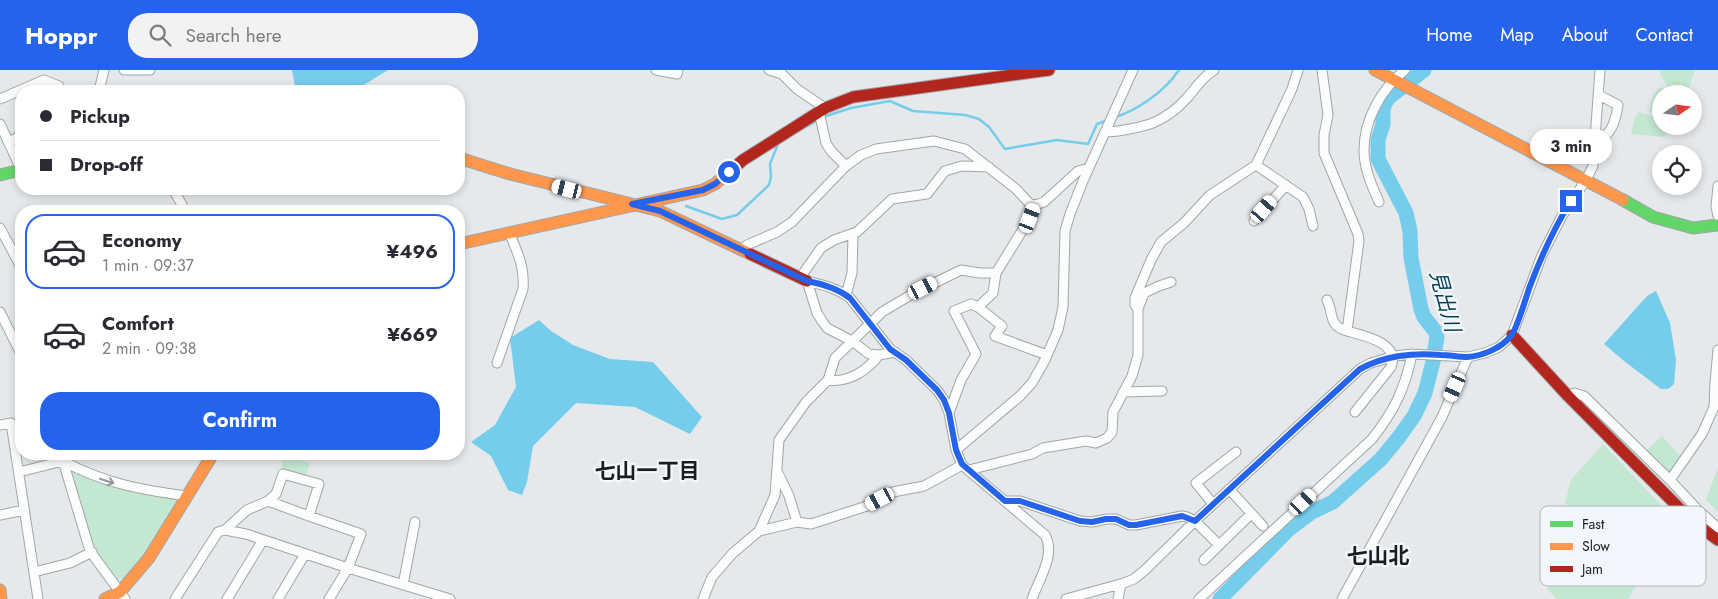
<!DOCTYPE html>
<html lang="en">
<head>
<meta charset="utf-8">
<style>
	body { margin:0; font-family:Jost,"Noto Sans JP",sans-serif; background:#f2f2f3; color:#2b2b33; height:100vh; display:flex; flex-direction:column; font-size:19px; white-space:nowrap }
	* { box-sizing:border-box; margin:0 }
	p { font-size:16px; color:#7c7c81 }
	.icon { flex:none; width:28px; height:28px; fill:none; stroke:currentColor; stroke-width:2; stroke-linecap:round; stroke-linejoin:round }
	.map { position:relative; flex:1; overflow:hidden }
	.drawer { position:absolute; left:15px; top:135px; width:450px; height:255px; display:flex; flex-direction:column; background:#fff; border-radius:20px; box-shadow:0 2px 8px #0003 }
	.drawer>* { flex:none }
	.hud { position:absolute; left:15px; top:15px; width:450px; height:110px; border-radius:20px; box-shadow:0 2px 8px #0003; display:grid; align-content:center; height:110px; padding:0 25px; background:#fff }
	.needle { width:32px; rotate:76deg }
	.controls { position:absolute; left:1652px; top:15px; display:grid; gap:10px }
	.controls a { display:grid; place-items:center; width:50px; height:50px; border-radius:50%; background:#fff; box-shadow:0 2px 8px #0003; font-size:25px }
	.end { position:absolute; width:22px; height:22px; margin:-11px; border:6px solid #2563eb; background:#fff; box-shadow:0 0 0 2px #fff }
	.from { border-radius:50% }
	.bubble { position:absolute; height:35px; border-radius:18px; background:#fff; box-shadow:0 2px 8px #0003; font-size:16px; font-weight:700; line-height:35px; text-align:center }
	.car { position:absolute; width:15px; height:30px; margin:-15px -8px; border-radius:6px; box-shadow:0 0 4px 1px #0007; background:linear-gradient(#fff 24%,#345 0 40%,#fff 0 76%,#345 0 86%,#fff 0) }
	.hud b { display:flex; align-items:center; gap:18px; height:48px; font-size:19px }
	.hud b+b { border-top:1px solid #e1e1e2 }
	.hud i { width:12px; height:12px; background:#2b2b33 }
	ul { padding:9px 0 0; list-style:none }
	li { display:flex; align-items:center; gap:15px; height:75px; margin:0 10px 8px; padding:0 15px; border:2px solid transparent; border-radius:20px }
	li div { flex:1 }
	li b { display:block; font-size:19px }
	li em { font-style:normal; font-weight:700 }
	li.on { border-color:#2563eb }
	li>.icon { width:45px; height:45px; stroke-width:1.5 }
	.button { display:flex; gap:10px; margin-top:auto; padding:10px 25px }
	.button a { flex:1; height:58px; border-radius:20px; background:#2563eb; color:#fff; font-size:20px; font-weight:700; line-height:58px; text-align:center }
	header { display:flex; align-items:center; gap:30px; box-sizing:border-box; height:70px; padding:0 25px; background:#2563eb; color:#fff }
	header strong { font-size:24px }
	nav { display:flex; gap:28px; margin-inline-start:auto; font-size:18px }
	.search { width:350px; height:45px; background:#f2f2f3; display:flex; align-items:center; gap:12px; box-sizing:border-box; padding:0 18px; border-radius:20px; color:#7c7c81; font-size:19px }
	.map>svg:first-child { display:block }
	.green { fill:#c3e7d0 }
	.water { fill:#75cdeb }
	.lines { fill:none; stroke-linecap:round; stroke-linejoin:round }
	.stream { stroke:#75cdeb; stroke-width:2.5 }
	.river { stroke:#75cdeb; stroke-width:15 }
	.street-casing { stroke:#a3a5a7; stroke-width:11 }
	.fast-casing { stroke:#a3a5a7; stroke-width:13 }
	.slow-casing { stroke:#a3a5a7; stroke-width:13 }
	.jam-casing { stroke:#a3a5a7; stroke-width:13 }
	.street { stroke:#fbfcfc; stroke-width:9 }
	.fast { stroke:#63d668; stroke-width:11 }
	.slow { stroke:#ff974d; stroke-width:11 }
	.jam { stroke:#b3261e; stroke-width:11 }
	.oneway { stroke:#969899 }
	.route { stroke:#2563eb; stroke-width:6 }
	.labels { text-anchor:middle; stroke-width:4.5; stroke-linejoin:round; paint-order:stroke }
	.water-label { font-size:21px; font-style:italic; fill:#053e4e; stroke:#f1f7fd }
	.neighbourhood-label { font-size:21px; font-weight:bold; fill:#1b1d1f; stroke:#f1f7fd }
	.key { fill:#f1f7fd; stroke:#b1b6ba; stroke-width:1 }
	.key-label { font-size:14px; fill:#1b1d1f }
</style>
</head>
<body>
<header>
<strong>Hoppr</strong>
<div class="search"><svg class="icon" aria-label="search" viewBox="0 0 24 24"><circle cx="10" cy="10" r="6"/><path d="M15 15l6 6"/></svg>Search here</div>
<nav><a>Home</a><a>Map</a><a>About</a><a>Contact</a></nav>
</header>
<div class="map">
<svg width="1718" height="529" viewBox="0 0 1718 529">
	<rect width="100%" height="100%" fill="#e6e9ec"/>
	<path class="green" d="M1661 0H1695L1687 24H1661V38L1658 45 1649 41 1653 25 1659 18 1666 19 1668 17 1660 5Z
		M1638 42 1661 49V56H1667L1665 67 1631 64 1635 47H1637Z
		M1662 366 1681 387 1668 404 1645 382Z
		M1603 374 1677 452 1647 496 1626 482 1565 433 1571 410Z
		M284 386 310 393 306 406 281 399Z
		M69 396 176 428 177 430 144 484 124 508 116 511 95 482Z
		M1718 397V442L1706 430Z
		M1567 438 1646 499 1628 529H1557L1547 519 1567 473 1551 462Z"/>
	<path class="water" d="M292 0H388L354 21H296Z
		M1656 221 1670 253 1676 290 1674 314 1668 319H1661L1624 291 1604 274 1647 226Z
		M539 250 551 261 573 275 610 289 653 292 702 347 690 364 635 337 576 333 533 376 527 412 522 425 508 420 491 386 471 372 495 355 516 317 510 268Z"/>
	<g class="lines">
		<path class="stream" d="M823 47 851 38 890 31 913 41 965 45 979 49 989 57 1005 79 1057 70 1088 74 1097 54 1108 50
			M1113 48C1138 40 1164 22 1179 0
			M797 62 818 50
			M686 136 722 149 737 145 769 115 771 107 770 94 778 74"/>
		<path class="river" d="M1220 529 1289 459 1312 442 1333 432 1381 389 1399 367 1414 346 1425 323 1433 292 1437 267 1435 261 1424 247 1421 239 1411 188 1410 161 1406 143 1378 89V70L1383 54V38L1388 28 1424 0"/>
		<g class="street-casing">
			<path id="street" d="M124 0H150
				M656 0 677 4 678 0
				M769 0 782 4 797 19 825 38
				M1322 0 1328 45 1324 65V83L1358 164 1359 171 1347 261C1364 266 1400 272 1391 297L1355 342
				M99 21 104 0
				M0 29 44 10 59 16 60 21
				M819 42 826 73 831 81 846 96
				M0 54 21 99
				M1105 62C1117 62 1144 57 1155 52 1166 47 1179 37 1187 28 1196 18 1202 7 1214 0
				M8 72 21 66
				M1595 75C1611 63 1615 55 1618 35L1599 25
				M1256 95 1303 127 1309 139 1313 156
				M1718 116 1716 137 1718 146
				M173 119 182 135V141
				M1379 132C1372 116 1364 99 1364 80 1364 50 1381 19 1405 0
				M1035 135 1030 148 996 203 993 223 978 237 1002 256 995 266 1047 285
				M1254 151 1286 115
				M0 158 21 197
				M741 180 747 175 777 162 792 152 846 96 861 85 876 79 934 71 965 79 1016 119 1030 134 1035 135 1044 132 1078 101 1089 98
				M800 208 821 178 834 170 857 162 892 129 927 124 945 101 962 96 989 97
				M807 211C823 215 837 218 850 228L890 279 906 290 937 320 944 330 949 343 956 380 962 395 1045 465C1056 485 1039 509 1032 529
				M807 211 817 243 822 251 827 258 852 271 869 284 879 285 895 282
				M846 225 852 203 853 164
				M1327 230C1334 244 1328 256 1347 261
				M1137 238 1135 235V228L1151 190 1161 172 1184 153 1210 125 1256 95 1292 19 1298 0
				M0 242 21 284
				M1718 280 1715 313 1714 337 1702 364 1670 410 1698 440 1718 458
				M497 293 523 219C525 196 517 182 509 162
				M828 310C848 313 867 301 879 285
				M1123 322 1162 321
				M1568 326 1574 323 1584 326 1670 410
				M949 343 961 310 976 284 954 241 971 234 978 237
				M0 355 11 353 38 529
				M956 380 1020 326 1032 313 1045 290 1058 260 1063 237 1065 161 1070 144 1083 111 1133 0
				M63 391 90 481 125 529
				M969 400 1032 384 1043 378 1086 371 1096 373 1107 368 1112 362 1113 342 1132 306 1138 285V239L1144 223 1159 216 1171 212
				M19 402 63 391C103 413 142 420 187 426
				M778 403 789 426 797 452
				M1229 419 1263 456
				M268 431 309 446
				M1005 431H1020L1080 451 1092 452 1107 449H1116L1129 455H1136L1182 446 1187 447 1195 451 1219 475
				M1213 434 1196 413 1236 382
				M0 445 24 440
				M225 460 246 464 348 498 450 529
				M759 461 775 425 779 370 806 332 828 310 835 288 882 242 914 223 961 200 980 203H996
				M1204 490 1251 444
				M34 502 70 493 92 482
				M403 515 415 452
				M175 529 218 462 225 460 247 440 268 431 276 424 283 404 319 414 309 446 361 464 348 498 329 529
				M227 529 263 470
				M278 529 305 484
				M703 529 712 507 733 483 759 461 797 452 811 454 867 436 893 422 924 416 962 395
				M1066 529 1124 513 1134 509 1145 500 1195 451 1360 299 1371 293 1395 286 1412 284 1468 287 1485 283 1499 277 1512 265 1542 185 1562 146 1586 110 1593 96 1600 0
				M1118 529 1121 514
				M1199 529 1372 369C1394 341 1405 319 1412 284
				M1342 529 1442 347 1468 287"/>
		</g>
		<g class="fast-casing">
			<path id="fast" d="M0 105 21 100
				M1623 130 1653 147 1693 158 1718 155"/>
		</g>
		<g class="slow-casing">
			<path id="slow" d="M1375 0 1623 130
				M459 88 510 104 660 141 750 184
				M459 174 703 120 715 114 735 97
				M0 520 1 529
				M105 529 120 522 149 488 213 384"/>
		</g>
		<g class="jam-casing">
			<path id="jam" d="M735 97 743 90 825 38 853 27 1049 0
				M750 184 807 211
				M1512 265 1568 326 1692 451 1718 470"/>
		</g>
		<use href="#street" class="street"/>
		<use href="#fast" class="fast"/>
		<use href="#slow" class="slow"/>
		<use href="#jam" class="jam"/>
	</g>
	<defs><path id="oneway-shaft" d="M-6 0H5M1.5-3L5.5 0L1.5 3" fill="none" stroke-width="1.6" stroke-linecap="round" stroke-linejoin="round" transform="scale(1.25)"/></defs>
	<use class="oneway" href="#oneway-shaft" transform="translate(107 411) rotate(18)"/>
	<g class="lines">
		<path class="route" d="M729 102 715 114 703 120 632 134 660 141 807 211C823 214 837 218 850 228L890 279 906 290 937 320 944 330 949 343 956 380 962 394 1005 431H1020L1080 451 1092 452 1106 449H1116L1129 455H1136L1182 446 1195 451 1360 299C1386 285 1412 283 1441 285 1449 285 1459 287 1467 287 1483 286 1501 278 1511 266 1517 259 1526 227 1530 216 1541 187 1554 158 1571 131"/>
	</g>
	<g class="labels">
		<g class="water-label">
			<text transform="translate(1445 231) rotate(75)" y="7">見出川</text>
		</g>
		<g class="neighbourhood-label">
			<text x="647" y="408">七山一丁目</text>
			<text x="1378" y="493">七山北</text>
		</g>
	</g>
	<rect x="1540" y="436" width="166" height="80" rx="8" class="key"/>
	<rect x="1550" y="451" width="23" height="6" fill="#63d668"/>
	<rect x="1550" y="473" width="23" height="7" fill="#ff974d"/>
	<rect x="1550" y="496" width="23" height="6" fill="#b3261e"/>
	<g class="key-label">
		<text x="1582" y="459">Fast</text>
		<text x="1582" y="481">Slow</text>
		<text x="1582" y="504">Jam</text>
	</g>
</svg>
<div class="controls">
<a><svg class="needle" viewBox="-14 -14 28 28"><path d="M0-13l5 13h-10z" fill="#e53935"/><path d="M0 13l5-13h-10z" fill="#7c7c81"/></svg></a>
<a><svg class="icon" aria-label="locate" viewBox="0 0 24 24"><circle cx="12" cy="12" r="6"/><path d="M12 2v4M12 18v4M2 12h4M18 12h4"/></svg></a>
</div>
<i class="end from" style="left:729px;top:102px"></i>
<i class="end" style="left:1571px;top:131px"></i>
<div class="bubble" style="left:1530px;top:59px;width:82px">3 min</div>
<i class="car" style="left:567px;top:119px;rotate:284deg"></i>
<i class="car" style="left:1264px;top:139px;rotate:41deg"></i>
<i class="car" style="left:1030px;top:148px;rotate:21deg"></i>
<i class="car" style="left:923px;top:218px;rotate:63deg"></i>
<i class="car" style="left:1455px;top:317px;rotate:204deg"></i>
<i class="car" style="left:880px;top:429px;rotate:242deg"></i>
<i class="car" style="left:1303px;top:432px;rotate:47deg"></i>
<div class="hud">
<b><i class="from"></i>Pickup</b>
<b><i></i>Drop-off</b>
</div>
<section class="drawer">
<ul>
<li class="on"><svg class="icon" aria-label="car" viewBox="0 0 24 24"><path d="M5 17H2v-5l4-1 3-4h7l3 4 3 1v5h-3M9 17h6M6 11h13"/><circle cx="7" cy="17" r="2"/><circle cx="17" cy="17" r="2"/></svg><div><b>Economy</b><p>1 min · 09:37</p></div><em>¥496</em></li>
<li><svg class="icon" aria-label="car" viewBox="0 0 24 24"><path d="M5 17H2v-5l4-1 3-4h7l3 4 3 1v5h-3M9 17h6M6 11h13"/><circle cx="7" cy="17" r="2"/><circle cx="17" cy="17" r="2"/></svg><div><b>Comfort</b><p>2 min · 09:38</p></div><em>¥669</em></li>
</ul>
<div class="button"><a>Confirm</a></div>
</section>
</div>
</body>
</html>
